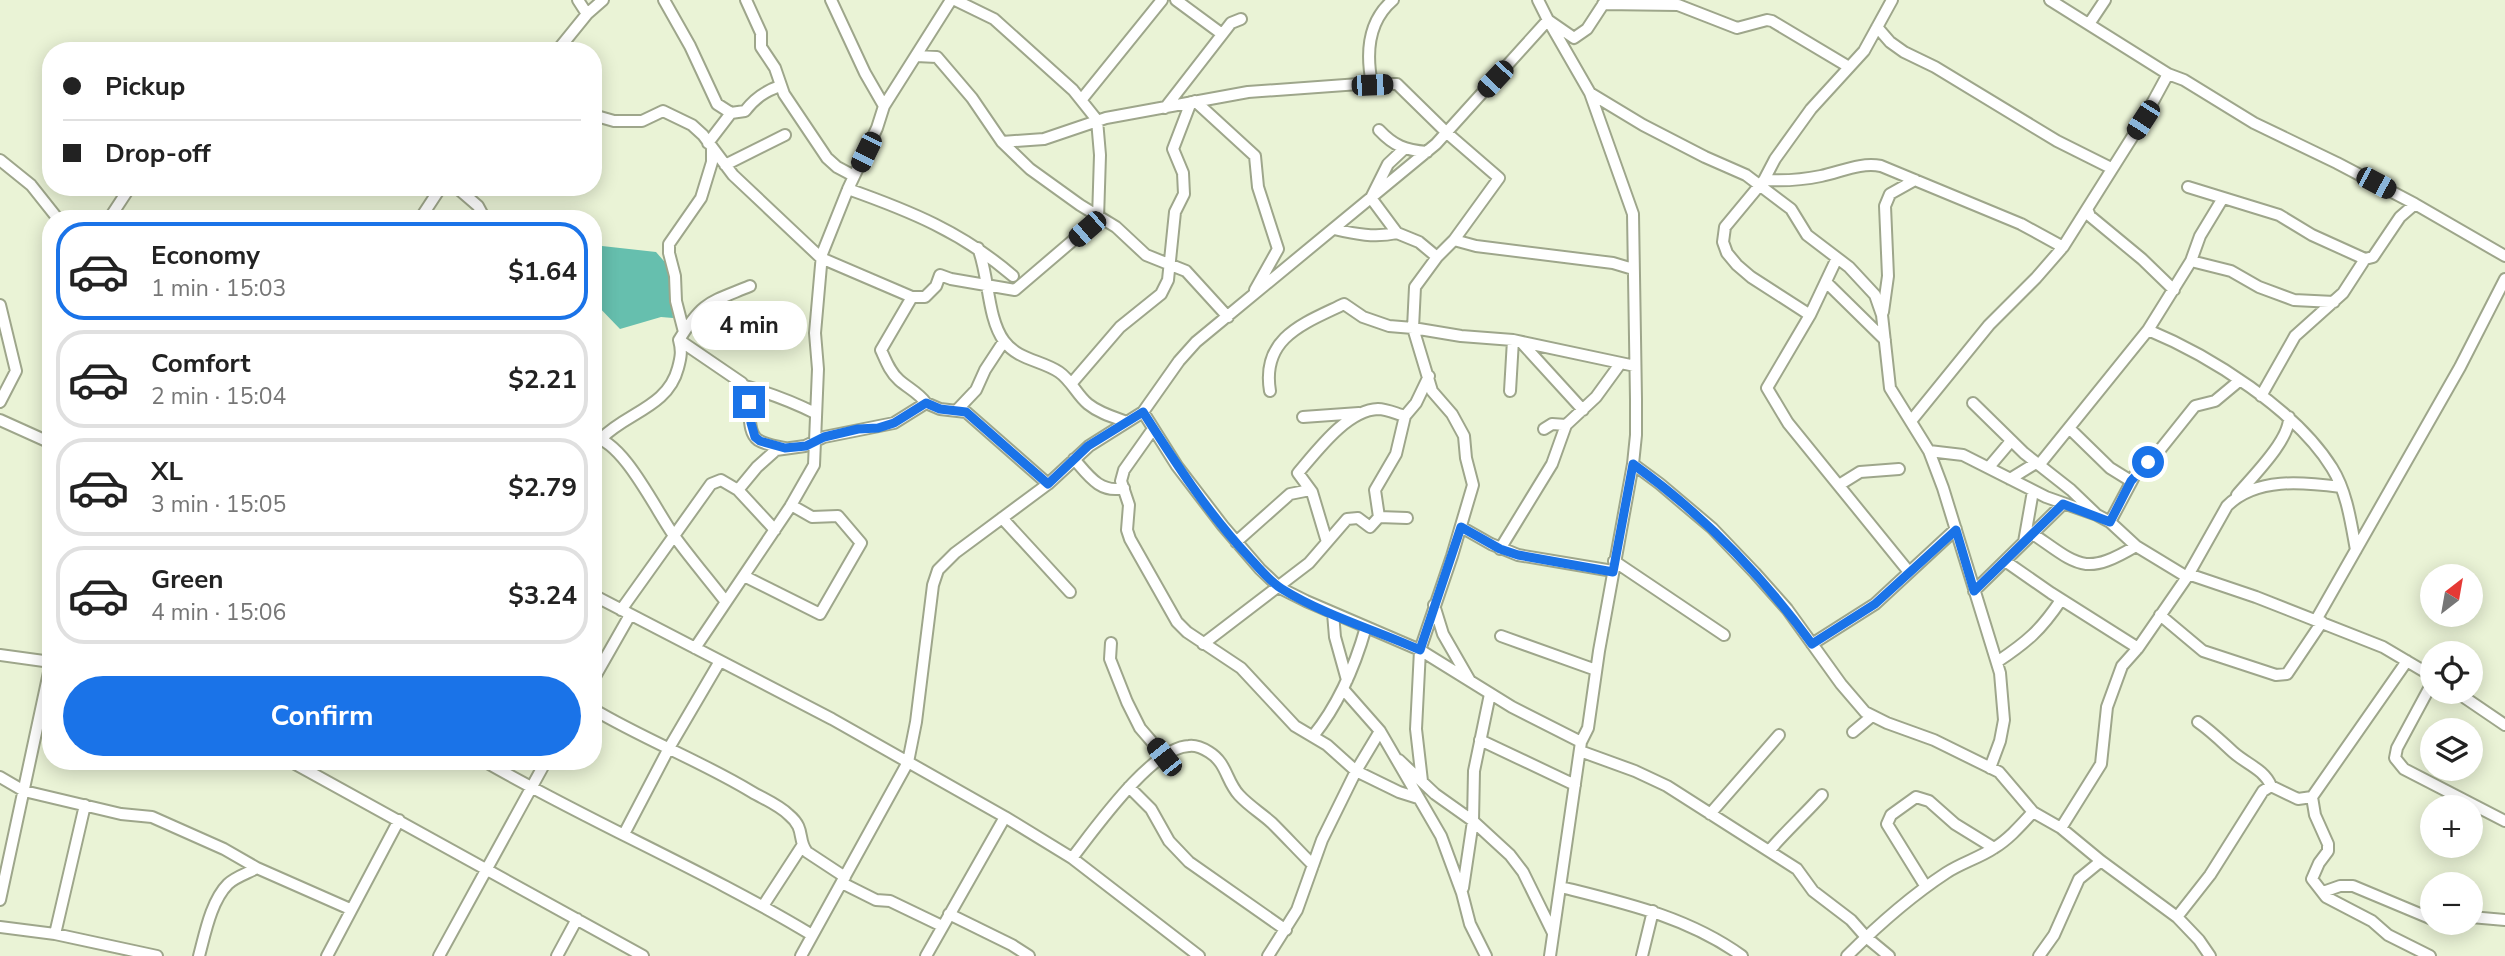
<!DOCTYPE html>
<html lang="en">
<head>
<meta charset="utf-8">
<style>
	body { margin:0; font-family:"Nunito Sans",sans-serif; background:#f6f6f6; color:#222; height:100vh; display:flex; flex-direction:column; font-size:26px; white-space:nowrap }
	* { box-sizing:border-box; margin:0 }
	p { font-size:23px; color:#767676 }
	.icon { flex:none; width:38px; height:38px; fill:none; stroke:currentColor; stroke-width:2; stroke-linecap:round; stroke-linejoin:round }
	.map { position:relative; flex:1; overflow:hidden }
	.details { position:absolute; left:42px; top:210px; width:560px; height:560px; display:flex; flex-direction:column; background:#fff; border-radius:28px; box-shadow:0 4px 18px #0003 }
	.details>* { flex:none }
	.top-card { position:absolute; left:42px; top:42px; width:560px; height:154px; border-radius:28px; box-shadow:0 4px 18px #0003; display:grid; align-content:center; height:154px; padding:0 21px; background:#fff }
	.needle { width:46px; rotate:31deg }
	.fabs { position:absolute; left:2420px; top:564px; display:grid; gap:14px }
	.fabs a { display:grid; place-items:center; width:63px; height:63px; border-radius:50%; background:#fff; box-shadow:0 4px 18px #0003; font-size:35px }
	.end { position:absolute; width:32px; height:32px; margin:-16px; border:9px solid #1a73e8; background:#fff; box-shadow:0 0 0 4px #fff }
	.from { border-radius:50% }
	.bubble { position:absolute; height:49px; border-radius:24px; background:#fff; box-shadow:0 4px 18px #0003; font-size:23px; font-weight:700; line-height:49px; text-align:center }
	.car { position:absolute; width:21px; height:42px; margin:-21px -10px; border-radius:9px; box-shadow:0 0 5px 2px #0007; background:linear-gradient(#222 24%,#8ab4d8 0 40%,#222 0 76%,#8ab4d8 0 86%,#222 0) }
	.top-card b { display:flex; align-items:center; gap:24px; height:66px; font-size:26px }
	.top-card b+b { border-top:2px solid #e0e0e0 }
	.top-card i { width:18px; height:18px; background:#222 }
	ul { padding:12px 0 0; list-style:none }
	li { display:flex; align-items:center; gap:21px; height:98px; margin:0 14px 10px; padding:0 7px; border:4px solid #e0e0e0; border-radius:28px }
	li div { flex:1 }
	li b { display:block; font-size:26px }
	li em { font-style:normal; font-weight:700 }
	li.active { border-color:#1a73e8 }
	li>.icon { width:63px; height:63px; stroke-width:1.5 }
	.action { display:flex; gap:14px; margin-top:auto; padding:14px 21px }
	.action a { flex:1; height:80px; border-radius:42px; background:#1a73e8; color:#fff; font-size:28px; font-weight:700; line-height:80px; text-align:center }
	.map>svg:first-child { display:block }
	.water { fill:#66bfae }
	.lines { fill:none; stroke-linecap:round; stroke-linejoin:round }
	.minor-casing { stroke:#9ea68b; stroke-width:14 }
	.minor { stroke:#fff; stroke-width:10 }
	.route { stroke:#1a73e8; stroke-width:9 }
</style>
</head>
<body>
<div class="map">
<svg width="2505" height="956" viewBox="0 0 2505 956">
	<rect width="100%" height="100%" fill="#eaf3d6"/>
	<path class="water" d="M593 245 656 252 670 268 673 318 661 317 620 329 593 301Z"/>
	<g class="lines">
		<g class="minor-casing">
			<path id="minor" d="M578 0 587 14
				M664 0 690 46 717 104 731 113 745 111C755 98 765 91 780 86
				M746 0 761 33V47L775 68 784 94 827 158 837 167 854 176
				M831 0 865 73 884 106
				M1176 0 1222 34
				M1538 0 1548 20 1590 93 1633 214 1636 399V435L1633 464 1599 651 1588 728 1581 742 1550 956
				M2050 0 2168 74 2184 80 2254 123 2337 163 2415 204 2505 256
				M1603 4 1678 5 1737 28 1767 20 1772 21 1849 67
				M2089 24 2105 0
				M1877 27 1890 42 1904 52 1935 67 2057 141 2111 168
				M557 51 587 14 603 0
				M916 56 937 57 972 98 1002 142 1030 169 1080 205 1116 227 1146 255 1186 271 1228 317
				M1372 84C1366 54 1367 22 1393 0
				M1590 93 1643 125 1705 157 1746 175 1791 209 1807 235 1849 267 1875 295 1882 315 1890 388 1929 451 1943 488 2000 673 2004 720 2000 741 1990 768
				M1082 99 1162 0
				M1195 101 1255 156 1258 187 1278 249 1255 290
				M1165 108 1231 23 1241 19
				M593 115 614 121H642L663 111 692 125 703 135 733 175 821 258 912 297 881 350C886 361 890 372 899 380 908 388 919 393 926 403
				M1379 130C1394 146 1405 150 1427 152
				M1002 142 1044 139 1106 118 1248 92 1359 84H1397L1447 133 1499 178 1454 240
				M708 143 731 113
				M1404 149 1388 164 1371 198 1397 233 1419 242 1437 257 1415 287 1413 328 1432 391 1452 414 1464 436 1466 458 1473 485 1452 556 1420 650 1416 729 1422 781
				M0 160 31 185 58 219
				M725 165 785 135
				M1764 180C1783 181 1802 180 1821 176 1841 172 1860 162 1881 166L2021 224 2063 247
				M456 187 478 206 485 219
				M2188 187 2279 215 2312 235 2365 259 2373 257 2400 217 2415 204
				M848 189C910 211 962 232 1013 276
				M2088 211 2090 216 2142 259 2174 290
				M109 219 130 187
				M420 219 441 187
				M1334 229C1355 234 1375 238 1397 233
				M978 248C989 275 987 318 1004 341 1018 360 1041 360 1059 372 1071 380 1077 395 1088 404 1099 413 1113 417 1127 422
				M1437 257 1454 240 1476 246 1613 263 1633 269
				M1837 258 1810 315 1767 388 1788 423 1909 572
				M2191 261 2231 271 2259 287 2294 300 2334 302
				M1826 282 1885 340
				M912 297H925L936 286 940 275 951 279 1015 290 1098 219 1100 155 1097 120 1073 90 994 19 955 0
				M0 305 16 371 0 402
				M1883 312 1888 276 1885 206 1890 194 1915 180
				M1810 315 1751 277 1737 265 1727 253 1723 242 1725 227 1764 180 1775 159 1811 109 1864 51 1892 0
				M2148 330C2211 356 2296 410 2332 468 2347 492 2351 523 2356 550
				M684 332 676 301 675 276 669 253V244L701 198 712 162V149
				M679 340 742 383C754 398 744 430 758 440 766 445 776 446 785 448
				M1521 342 1583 410
				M1071 384 1120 327 1161 294 1168 280 1175 212 1184 194 1183 173 1173 149 1191 102
				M745 386C769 393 793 402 815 413
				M1270 391C1261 337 1305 323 1344 304L1363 317 1389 326 1413 328 1461 336 1513 340 1635 366
				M1510 391 1513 340
				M2261 396 2295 336 2343 293 2365 259
				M1973 403 2024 453 2071 490 2095 513
				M957 410 976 390 985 370 1004 341
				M1143 412 1177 466 1223 526 1260 569 1280 588 1306 601 1420 650 1512 707 1581 742
				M1303 417 1359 413
				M0 420 51 443
				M1911 421 1989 325 2036 278 2063 247 2143 120 2168 74
				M2069 428 2110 468 2131 481
				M1153 429 1124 470 1121 481 1129 505 1127 530 1130 539 1177 622 1187 632 1241 668 1295 726 1327 745 1356 771 1399 792 1418 798
				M1544 429 1552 424 1566 425 1596 397 1620 364
				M593 437C624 441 657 513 675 537 691 559 709 580 726 602L695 648
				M602 438C626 413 668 407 678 368 681 357 682 351 679 340 703 301 709 303 750 286
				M1929 451 1963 455 2046 497 2097 515 2110 522 2136 546 2187 577
				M1074 459C1088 475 1100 494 1124 488
				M1633 464 1660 484 1712 528 1755 573 1787 609 1841 684 1865 712 1887 723 1934 740 1999 772 2033 812 2061 828 2101 861 2177 917 2199 940 2210 956
				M2039 465 2148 330 2191 261 2200 236 2223 198
				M1989 467 2011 441
				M2010 479 2036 463
				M1839 485 1860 472 1899 469
				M738 490 757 467 776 450 805 446 824 437 894 423 926 403 940 409 966 412 1048 484
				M2237 495C2252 477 2290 440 2289 417
				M1379 517 1375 490 1396 454 1405 416
				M1002 518 1070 592
				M2110 522 2135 475 2159 451 2195 406 2215 401 2239 381
				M1461 527 1491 544 1518 555 1613 571
				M2033 534C2078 565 2084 577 2136 546
				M1236 542 1290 494 1310 490
				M1327 542 1312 492 1298 473C1317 451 1347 410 1378 409 1387 409 1397 414 1405 416L1416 403 1429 376
				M2024 542 2033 491
				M1500 549 1552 464 1566 425
				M1614 561 1724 635
				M2005 561 2051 593 2138 648
				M2188 574 2256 597 2383 647 2432 676
				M744 576 820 614 861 543 838 516 812 517 791 505
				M1974 591 2063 504
				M593 595 832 719 1005 817 1072 858 1199 956
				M726 602 790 507 814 465 818 369 815 333 822 254 848 189 877 128 884 106 951 0
				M1434 605 1443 634 1470 681
				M621 610 711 484 721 480 738 490 775 530
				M1333 613 1335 637 1347 680
				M2160 615 2203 651 2276 675 2287 674 2322 622
				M2316 620 2460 367 2505 279
				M1501 636 1596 670
				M1111 643 1110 659 1127 702 1140 728 1165 757
				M1203 644 1309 563 1347 519 1358 518 1370 527 1379 517 1407 518
				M1812 644 1875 604 1956 529
				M0 655 51 662
				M2407 661 2312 797 2315 815 2328 844V851L2319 863 2312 879 2326 897 2372 921 2388 935 2430 956
				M1997 662C2027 642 2041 630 2061 600
				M593 680 630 615
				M2432 683 2397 748 2395 758 2404 769 2505 821
				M1343 689 1380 731 1441 836 1462 893 1470 924 1486 956
				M2455 691 2505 725
				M593 709C645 740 701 761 752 792 764 799 779 805 789 815 806 829 797 840 807 852L845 877
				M2198 722C2211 731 2221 741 2233 752 2246 764 2264 769 2271 786
				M1853 732 1872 716
				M1313 736C1339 704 1355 666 1366 627
				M1480 740 1575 785
				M1580 751 1635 771 1667 786 1797 869 1813 891 1851 920 1866 937 1889 956
				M1399 760 1435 794 1473 821 1510 855 1523 872 1553 933
				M290 761 643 956
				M484 761C591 823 706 871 812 935
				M0 777 24 791 121 814 152 817 224 849 257 868 350 909
				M1129 787 1151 809 1169 841 1189 862 1286 930
				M1710 814 1779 735
				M2061 828 2101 764 2107 707 2122 666 2138 648 2187 577 2227 506C2256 477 2303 482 2341 487
				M624 834 669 748 720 661
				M1769 851C1786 831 1805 814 1822 795
				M1072 858C1094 830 1152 747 1189 746 1196 745 1204 749 1209 752 1227 763 1226 781 1239 795 1249 806 1261 813 1272 823 1286 837 1299 851 1313 865
				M842 883 876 900 890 901 942 926
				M1561 887C1625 903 1688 917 1742 956
				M1926 887 1887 824 1891 815 1916 797 1929 801 1955 824 1994 848
				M1463 888 1473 821 1474 771 1490 694
				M2323 892 2340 886H2353L2432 919
				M0 900 51 663
				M763 906 802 846
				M949 914 1012 945 1029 956
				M2177 917 2210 875 2263 791 2271 786 2298 799 2312 797
				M2471 917 2505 920
				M0 927 55 934 157 956
				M55 934 85 805
				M199 956C205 934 211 901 228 884 235 877 248 873 257 868
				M327 956 399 820
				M439 956 546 761
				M557 956 577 919
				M801 956 908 762 916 722 933 585 938 570 955 553 1048 484 1089 446 1143 412 1179 361 1196 342 1436 144 1548 20 1574 38 1587 29 1606 0
				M926 956 1005 817
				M1268 956 1297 910 1322 840 1356 771 1380 731
				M1642 956 1653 911
				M1847 956C1877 926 1911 896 1946 873 1961 863 1979 858 1994 848 2009 839 2021 825 2033 812
				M2039 956 2054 935 2079 879 2101 861"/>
		</g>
		<use href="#minor" class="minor"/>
	</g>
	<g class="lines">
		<path class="route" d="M749 402 751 423 755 437 760 441 785 448 806 446 824 437 858 429 878 428 894 423 926 403 940 409 966 412 1048 484 1088 446 1143 412C1175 462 1207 512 1248 556 1258 567 1269 581 1282 589 1324 615 1375 630 1420 650L1461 527 1500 549 1518 555 1613 572 1633 464C1702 514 1762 575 1812 644L1875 604 1956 530 1974 591 2063 504 2110 522 2131 481 2148 462"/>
	</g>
</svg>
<div class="fabs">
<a><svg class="needle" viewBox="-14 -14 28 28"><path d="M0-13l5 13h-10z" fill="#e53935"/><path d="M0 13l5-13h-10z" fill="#767676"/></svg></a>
<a><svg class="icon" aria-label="locate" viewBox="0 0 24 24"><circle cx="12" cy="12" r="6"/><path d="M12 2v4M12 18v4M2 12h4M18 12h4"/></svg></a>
<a><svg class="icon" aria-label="layers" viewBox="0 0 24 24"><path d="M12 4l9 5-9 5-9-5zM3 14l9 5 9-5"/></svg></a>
<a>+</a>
<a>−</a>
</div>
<i class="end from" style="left:2148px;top:462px"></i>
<i class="end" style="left:749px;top:402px"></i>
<div class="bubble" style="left:691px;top:301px;width:116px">4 min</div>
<i class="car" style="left:1495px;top:79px;rotate:223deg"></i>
<i class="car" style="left:1372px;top:85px;rotate:88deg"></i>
<i class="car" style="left:2143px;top:120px;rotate:213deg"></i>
<i class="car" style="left:866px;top:152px;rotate:206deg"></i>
<i class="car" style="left:2376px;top:183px;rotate:118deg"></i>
<i class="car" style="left:1087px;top:229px;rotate:229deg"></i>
<i class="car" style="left:1164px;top:757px;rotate:322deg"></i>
<div class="top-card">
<b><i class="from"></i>Pickup</b>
<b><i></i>Drop-off</b>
</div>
<section class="details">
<ul>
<li class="active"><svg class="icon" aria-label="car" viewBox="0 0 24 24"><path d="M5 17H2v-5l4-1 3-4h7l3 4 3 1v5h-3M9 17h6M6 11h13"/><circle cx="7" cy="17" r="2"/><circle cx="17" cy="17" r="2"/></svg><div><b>Economy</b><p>1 min · 15:03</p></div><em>$1.64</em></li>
<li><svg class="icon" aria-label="car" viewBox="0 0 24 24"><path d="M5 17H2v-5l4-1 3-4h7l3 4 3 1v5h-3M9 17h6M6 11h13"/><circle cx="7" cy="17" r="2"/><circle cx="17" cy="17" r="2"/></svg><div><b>Comfort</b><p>2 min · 15:04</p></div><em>$2.21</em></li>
<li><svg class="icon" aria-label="car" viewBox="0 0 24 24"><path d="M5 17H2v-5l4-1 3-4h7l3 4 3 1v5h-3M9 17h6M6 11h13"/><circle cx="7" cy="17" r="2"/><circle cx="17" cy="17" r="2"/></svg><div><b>XL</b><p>3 min · 15:05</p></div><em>$2.79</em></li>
<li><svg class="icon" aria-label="car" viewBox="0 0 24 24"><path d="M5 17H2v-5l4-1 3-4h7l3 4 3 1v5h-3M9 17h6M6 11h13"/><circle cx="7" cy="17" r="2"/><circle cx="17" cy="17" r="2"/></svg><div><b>Green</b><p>4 min · 15:06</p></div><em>$3.24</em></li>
</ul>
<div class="action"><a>Confirm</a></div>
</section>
</div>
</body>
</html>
